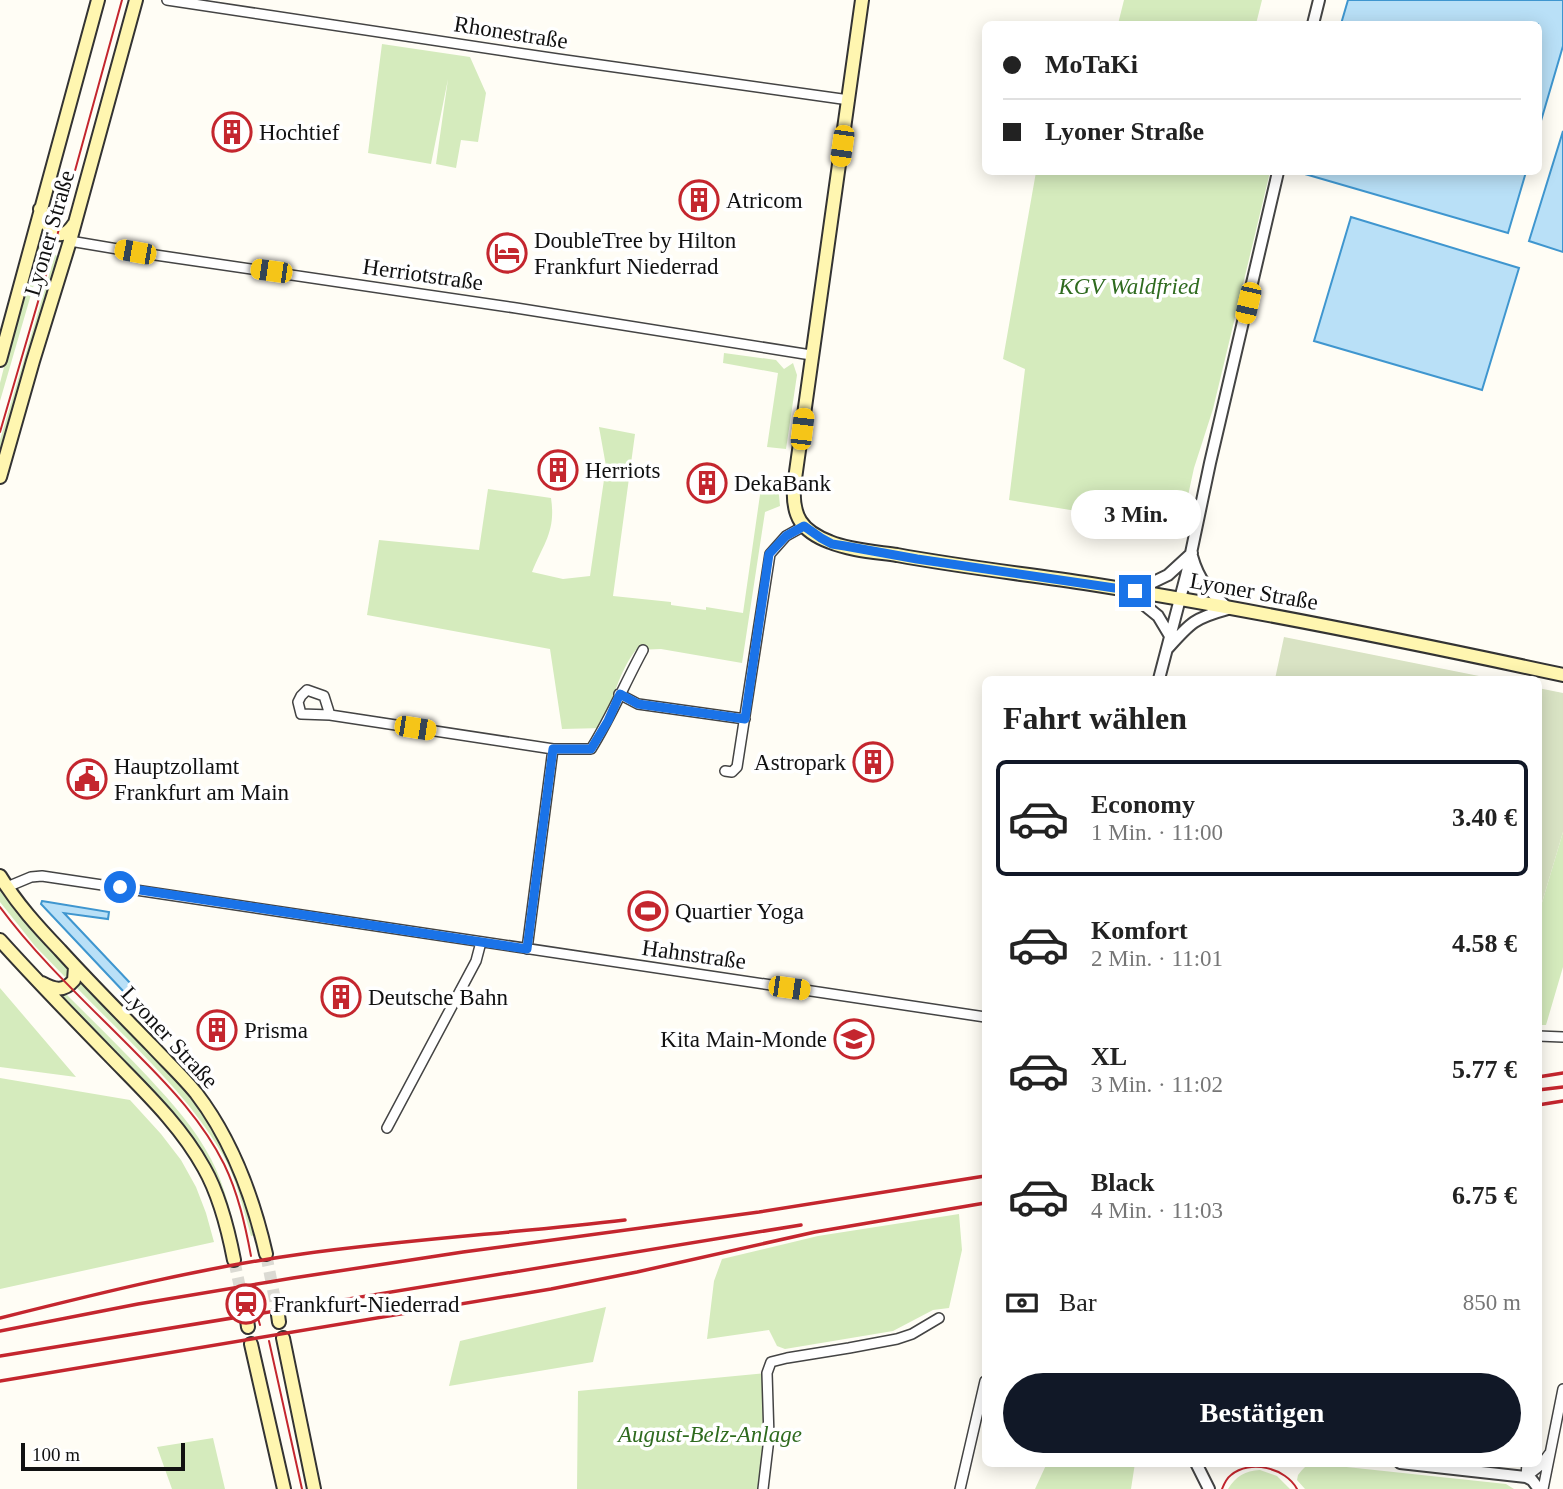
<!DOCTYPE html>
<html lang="de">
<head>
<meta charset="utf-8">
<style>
	body { margin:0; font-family:"Times New Roman",serif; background:#f2f2f2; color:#222; height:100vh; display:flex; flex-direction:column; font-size:26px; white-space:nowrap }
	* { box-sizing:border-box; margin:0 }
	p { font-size:23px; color:#767676 }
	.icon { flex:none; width:38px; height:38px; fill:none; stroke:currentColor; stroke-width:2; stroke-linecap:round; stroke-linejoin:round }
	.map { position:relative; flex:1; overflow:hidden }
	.details { position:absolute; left:982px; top:676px; width:560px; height:791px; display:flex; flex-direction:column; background:#fff; border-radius:10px; box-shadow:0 4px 18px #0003 }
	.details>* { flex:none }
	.guide { position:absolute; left:982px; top:21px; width:560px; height:154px; border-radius:10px; box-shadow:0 4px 18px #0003; display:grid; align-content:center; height:154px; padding:0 21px; background:#fff }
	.scale { position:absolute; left:21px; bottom:18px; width:164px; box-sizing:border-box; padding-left:7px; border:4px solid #111; border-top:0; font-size:19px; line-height:24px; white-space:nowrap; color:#111; -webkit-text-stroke:5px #fff; paint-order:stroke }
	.end { position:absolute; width:32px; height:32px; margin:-16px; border:9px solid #1a73e8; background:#fff; box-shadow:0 0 0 4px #fff }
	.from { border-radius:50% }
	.bubble { position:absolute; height:49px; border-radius:24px; background:#fff; box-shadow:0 4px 18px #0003; font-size:23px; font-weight:800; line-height:49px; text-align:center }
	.car { position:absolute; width:21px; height:42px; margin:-21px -10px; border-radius:9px; box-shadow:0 0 5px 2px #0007; background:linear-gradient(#f5c518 24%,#345 0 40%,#f5c518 0 76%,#345 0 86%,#f5c518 0) }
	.guide b { display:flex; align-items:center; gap:24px; height:66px; font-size:26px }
	.guide b+b { border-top:2px solid #e0e0e0 }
	.guide i { width:18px; height:18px; background:#222 }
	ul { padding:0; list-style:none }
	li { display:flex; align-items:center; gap:21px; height:116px; margin:0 14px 10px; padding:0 7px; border:4px solid transparent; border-radius:10px }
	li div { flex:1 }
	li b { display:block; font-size:26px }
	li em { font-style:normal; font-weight:800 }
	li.selected { border-color:#111827 }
	li>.icon { width:63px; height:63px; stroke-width:1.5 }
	h2 { padding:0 21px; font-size:32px; line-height:84px }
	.pay { display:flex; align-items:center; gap:18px; height:77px; padding:0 21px; font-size:26px }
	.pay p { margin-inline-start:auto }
	.action { display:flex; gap:14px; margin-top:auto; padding:14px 21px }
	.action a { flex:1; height:80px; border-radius:42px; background:#111827; color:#fff; font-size:28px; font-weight:800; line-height:80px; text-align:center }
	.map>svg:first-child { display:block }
	.green { fill:#d5ebbd }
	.cemetery { fill:#d9e3c4 }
	.water { fill:#b9e0f7; stroke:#3f96cf; stroke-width:2 }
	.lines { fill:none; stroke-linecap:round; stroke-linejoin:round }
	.secondary-tunnel { stroke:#dbdad3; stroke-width:12; stroke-dasharray:12 6; stroke-linecap:butt }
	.minor-casing { stroke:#444; stroke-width:12 }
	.tertiary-casing { stroke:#444; stroke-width:14 }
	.secondary-casing { stroke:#333; stroke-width:16 }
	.minor { stroke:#fff; stroke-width:9 }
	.tertiary { stroke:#fff; stroke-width:10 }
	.secondary { stroke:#fff6b0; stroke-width:12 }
	.tram { stroke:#c4262e; stroke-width:2 }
	.rail { stroke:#c4262e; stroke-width:3.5 }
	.route { stroke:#1a73e8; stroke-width:9 }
	.labels { text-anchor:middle; stroke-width:7; stroke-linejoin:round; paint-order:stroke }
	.street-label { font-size:23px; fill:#111; stroke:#fff }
	.poi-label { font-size:23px; fill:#111; stroke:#fff; text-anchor:start }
	.park-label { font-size:23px; font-style:italic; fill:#2f6b1f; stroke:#fff }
</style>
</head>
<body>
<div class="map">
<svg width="1563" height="1489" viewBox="0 0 1563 1489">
	<rect width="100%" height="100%" fill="#fffdf5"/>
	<path class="green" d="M1124 0H1262L1256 24H1118Z
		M382 44 470 57 486 93 478 142 461 140 456 168 436 164 448 79 431 164 368 153Z
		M1036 172H1270L1213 409 1194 468 1181 528 1009 500 1025 369 1003 359Z
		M38 234 46 243 0 401V383Z
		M55 255 60 257 18 391 0 456V440Z
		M724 353 776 360 784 369 793 363 797 375 786 449 767 447 778 373 723 363Z
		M599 427 635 434 613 596 671 602V605L706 610V607L743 613 762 481 780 484 779 495 780 506 765 512 742 663 661 649 636 650C619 671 612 702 603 728L562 729 550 649 367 615 379 540 479 550 488 489 551 498C556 531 544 543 532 572L563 579 590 576 606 466Z
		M1563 832V967L1546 1025H1538V916Z
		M0 888 28 925 67 967 68 971 66 978 35 946 0 902Z
		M81 980 177 1079 202 1113 221 1146 236 1177 256 1235 251 1236C243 1208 237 1180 223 1155 186 1091 128 1041 77 988Z
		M0 988 76 1077 0 1067Z
		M53 991 63 995 66 994C94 1022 122 1049 149 1078 172 1103 195 1128 211 1159 224 1184 231 1212 237 1240L233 1241 214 1176Z
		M0 1078 130 1100 161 1134 181 1160 196 1187 206 1213 214 1242 0 1289Z
		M959 1214 962 1250 949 1308 933 1310 893 1331 785 1349 777 1346 769 1330 707 1339 714 1281 722 1259 818 1236Z
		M606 1307 593 1362 449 1386 460 1341Z
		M767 1373 763 1489H577L578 1391Z
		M213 1438 225 1489H172L157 1447Z
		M1047 1463H1135L1131 1489H1035Z
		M1309 1463 1506 1484 1514 1489H1305L1297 1480 1298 1475 1302 1470Z
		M1260 1470 1277 1476 1290 1489H1228C1236 1476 1245 1471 1260 1470Z"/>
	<path class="cemetery" d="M1284 637 1494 679H1275Z
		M1538 688 1563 693V832L1538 916Z"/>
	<path class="water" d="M1348 0H1563V46L1538 131V24H1341Z
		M1563 131V252L1529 241Z
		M1298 172H1526L1508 233Z
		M1351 217 1519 268 1482 390 1314 341Z
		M42 901 109 912 108 919 64 913 132 985 124 992 41 904Z"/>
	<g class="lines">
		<path class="secondary-tunnel" d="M266 1254 278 1315
			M234 1260 247 1320"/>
		<g class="minor-casing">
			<path id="minor" d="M167 0 558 59 849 100
				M70 241 135 252 516 308 811 355
				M307 690 324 696 330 715 301 714 298 702 301 696Z
				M619 694 638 704 745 719
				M330 715 553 749
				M725 771 732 772 737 767 770 554 786 536 804 526
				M7 887 31 877 42 876 985 1017
				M527 949 553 749H591C611 717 625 683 643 650
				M1538 1036 1563 1037
				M387 1128 476 961 481 942
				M1526 1477 1541 1465 1549 1454
				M1526 1477 1527 1463
				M763 1489 769 1438 767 1373 771 1362 787 1358 849 1348 897 1339 912 1334 939 1318
				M960 1489 985 1381
				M1543 1489 1563 1389"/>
		</g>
		<g class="tertiary-casing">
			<path id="tertiary" d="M1313 24 1319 0
				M1192 556C1199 581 1209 591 1228 608
				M1127 591 1158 616 1170 636
				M1135 591 1168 575 1192 553
				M1168 648C1191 622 1195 618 1228 609
				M1159 679 1187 572 1210 463 1278 172
				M1196 1463 1209 1489
				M1400 1463 1526 1477 1532 1480 1539 1489"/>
		</g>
		<g class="secondary-casing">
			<path id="secondary" d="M862 0 794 486C792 516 801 531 830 542 849 550 877 552 897 555 962 567 1026 574 1091 584 1249 609 1406 641 1563 675
				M40 209C45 226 59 247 74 224
				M0 360 98 0
				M0 477 33 361 70 241 136 0
				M0 876C17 904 38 927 60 950 90 983 122 1015 153 1047 167 1062 183 1077 196 1093 232 1140 253 1197 266 1254
				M0 940C36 980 74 1019 111 1057 145 1092 181 1126 204 1168 220 1196 228 1229 234 1260
				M42 983C55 990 64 992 74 980L75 967
				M278 1315 279 1322
				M247 1320 248 1327
				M283 1338 314 1489
				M251 1344 284 1489"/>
		</g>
		<use href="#minor" class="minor"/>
		<use href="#tertiary" class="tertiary"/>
		<use href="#secondary" class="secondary"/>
		<path class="tram" d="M0 432 54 247 122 0
			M0 907C39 960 93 1009 138 1055 171 1088 203 1122 224 1164 238 1193 245 1224 251 1256
			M258 1318 260 1325
			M269 1341 302 1489
			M1222 1489C1224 1484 1227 1478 1231 1475 1250 1459 1286 1468 1297 1489"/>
		<path class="rail" d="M1538 1077 1563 1073
			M1538 1090 1563 1087
			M1538 1105 1563 1101
			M0 1318C100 1293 200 1268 302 1254 409 1239 517 1233 625 1220
			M0 1331 138 1304 293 1278 463 1252 759 1212 985 1176
			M0 1356 801 1225
			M0 1381 551 1289 637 1272 815 1232 985 1203"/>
	</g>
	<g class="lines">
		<path class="route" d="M120 887 527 949 553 749H591L608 721 620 694 638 704 745 719 769 554 786 536 804 526 821 538 832 544 845 546 917 559 1135 591"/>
	</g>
	<defs>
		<g id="building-ring" transform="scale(2.0125)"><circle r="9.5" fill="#fff" stroke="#c4262e" stroke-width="1.5"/><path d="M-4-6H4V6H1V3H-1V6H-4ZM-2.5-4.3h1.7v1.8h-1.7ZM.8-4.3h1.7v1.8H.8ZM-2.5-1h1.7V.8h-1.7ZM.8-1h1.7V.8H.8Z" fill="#c4262e"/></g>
		<g id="hotel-ring" transform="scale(2.0125)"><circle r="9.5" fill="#fff" stroke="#c4262e" stroke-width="1.5"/><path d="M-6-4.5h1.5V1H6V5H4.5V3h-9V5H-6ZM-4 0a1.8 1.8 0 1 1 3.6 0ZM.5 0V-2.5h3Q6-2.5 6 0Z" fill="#c4262e"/></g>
		<g id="civic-ring" transform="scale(2.0125)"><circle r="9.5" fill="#fff" stroke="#c4262e" stroke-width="1.5"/><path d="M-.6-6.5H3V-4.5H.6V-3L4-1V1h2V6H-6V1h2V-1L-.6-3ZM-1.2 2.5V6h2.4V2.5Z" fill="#c4262e"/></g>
		<g id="stadium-ring" transform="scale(2.0125)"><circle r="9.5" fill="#fff" stroke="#c4262e" stroke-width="1.5"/><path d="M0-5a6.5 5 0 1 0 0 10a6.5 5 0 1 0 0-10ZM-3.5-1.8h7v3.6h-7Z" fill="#c4262e"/></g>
		<g id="school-ring" transform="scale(2.0125)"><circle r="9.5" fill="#fff" stroke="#c4262e" stroke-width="1.5"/><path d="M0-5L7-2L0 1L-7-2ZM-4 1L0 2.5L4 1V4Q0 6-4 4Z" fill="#c4262e"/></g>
		<g id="station-ring" transform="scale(2.0125)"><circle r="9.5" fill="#fff" stroke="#c4262e" stroke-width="1.5"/><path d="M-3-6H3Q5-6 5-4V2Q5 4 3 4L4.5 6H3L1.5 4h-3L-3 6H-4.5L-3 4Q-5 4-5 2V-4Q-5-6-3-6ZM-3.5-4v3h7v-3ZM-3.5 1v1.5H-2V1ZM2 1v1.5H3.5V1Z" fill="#c4262e"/></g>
	</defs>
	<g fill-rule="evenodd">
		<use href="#building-ring" x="232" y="132"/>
		<use href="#building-ring" x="699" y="200"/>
		<use href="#hotel-ring" x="507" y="253"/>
		<use href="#building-ring" x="558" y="470"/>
		<use href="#building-ring" x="707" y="483"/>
		<use href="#building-ring" x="873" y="762"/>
		<use href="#civic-ring" x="87" y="779"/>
		<use href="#stadium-ring" x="648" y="911"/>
		<use href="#building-ring" x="341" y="997"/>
		<use href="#building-ring" x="217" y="1030"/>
		<use href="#school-ring" x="854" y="1039"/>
		<use href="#station-ring" x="246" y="1304"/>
	</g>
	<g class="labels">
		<g class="street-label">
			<text transform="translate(511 32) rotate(9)" y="8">Rhonestraße</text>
			<text transform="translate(49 233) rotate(-74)" y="8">Lyoner Straße</text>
			<text transform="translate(423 274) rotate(8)" y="8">Herriotstraße</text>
			<text transform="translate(1254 591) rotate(10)" y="8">Lyoner Straße</text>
			<text transform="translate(694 954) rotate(8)" y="8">Hahnstraße</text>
			<text transform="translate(170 1037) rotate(47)" y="8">Lyoner Straße</text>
		</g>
		<g class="poi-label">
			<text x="259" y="140">Hochtief</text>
			<text x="726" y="208">Atricom</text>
			<text x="534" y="248">DoubleTree by Hilton<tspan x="534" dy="26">Frankfurt Niederrad</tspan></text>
			<text x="585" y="478">Herriots</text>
			<text x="734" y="491">DekaBank</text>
			<text x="846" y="770" text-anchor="end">Astropark</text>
			<text x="114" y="774">Hauptzollamt<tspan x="114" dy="26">Frankfurt am Main</tspan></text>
			<text x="675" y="919">Quartier Yoga</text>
			<text x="368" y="1005">Deutsche Bahn</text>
			<text x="244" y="1038">Prisma</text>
			<text x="827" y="1047" text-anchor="end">Kita Main-Monde</text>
			<text x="273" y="1312">Frankfurt-Niederrad</text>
		</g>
		<g class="park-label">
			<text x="1129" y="294">KGV Waldfried</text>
			<text x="710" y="1442">August-Belz-Anlage</text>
		</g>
	</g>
</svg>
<div class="scale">100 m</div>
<i class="end from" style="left:120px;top:887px"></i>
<i class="end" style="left:1135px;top:591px"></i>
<div class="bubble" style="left:1071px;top:490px;width:130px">3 Min.</div>
<i class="car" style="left:842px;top:146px;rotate:188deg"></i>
<i class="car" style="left:135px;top:252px;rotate:280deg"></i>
<i class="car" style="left:271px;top:271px;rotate:278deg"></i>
<i class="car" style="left:1248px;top:303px;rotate:193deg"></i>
<i class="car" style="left:802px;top:429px;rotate:7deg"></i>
<i class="car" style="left:415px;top:728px;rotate:99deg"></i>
<i class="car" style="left:789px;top:988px;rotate:98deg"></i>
<div class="guide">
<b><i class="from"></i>MoTaKi</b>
<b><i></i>Lyoner Straße</b>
</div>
<section class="details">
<h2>Fahrt wählen</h2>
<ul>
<li class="selected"><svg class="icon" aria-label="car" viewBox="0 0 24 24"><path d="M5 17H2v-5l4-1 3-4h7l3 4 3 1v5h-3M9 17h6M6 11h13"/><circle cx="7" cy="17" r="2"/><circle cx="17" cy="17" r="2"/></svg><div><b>Economy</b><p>1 Min. · 11:00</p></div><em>3.40 €</em></li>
<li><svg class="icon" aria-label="car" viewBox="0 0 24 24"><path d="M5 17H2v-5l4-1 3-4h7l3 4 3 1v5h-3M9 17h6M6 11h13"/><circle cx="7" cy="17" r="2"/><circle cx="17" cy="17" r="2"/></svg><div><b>Komfort</b><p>2 Min. · 11:01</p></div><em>4.58 €</em></li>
<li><svg class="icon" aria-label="car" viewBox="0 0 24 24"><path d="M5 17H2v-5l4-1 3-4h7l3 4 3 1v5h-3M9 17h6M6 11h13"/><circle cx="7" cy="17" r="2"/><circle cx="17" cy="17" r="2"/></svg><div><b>XL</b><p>3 Min. · 11:02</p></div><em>5.77 €</em></li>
<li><svg class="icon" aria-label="car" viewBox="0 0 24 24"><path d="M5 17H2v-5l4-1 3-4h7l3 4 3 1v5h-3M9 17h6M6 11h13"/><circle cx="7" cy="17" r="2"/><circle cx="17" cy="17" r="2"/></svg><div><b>Black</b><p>4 Min. · 11:03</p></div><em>6.75 €</em></li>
</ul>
<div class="pay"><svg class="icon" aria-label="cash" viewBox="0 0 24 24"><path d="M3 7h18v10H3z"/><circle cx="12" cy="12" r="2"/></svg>Bar<p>850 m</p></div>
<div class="action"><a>Bestätigen</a></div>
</section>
</div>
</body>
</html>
